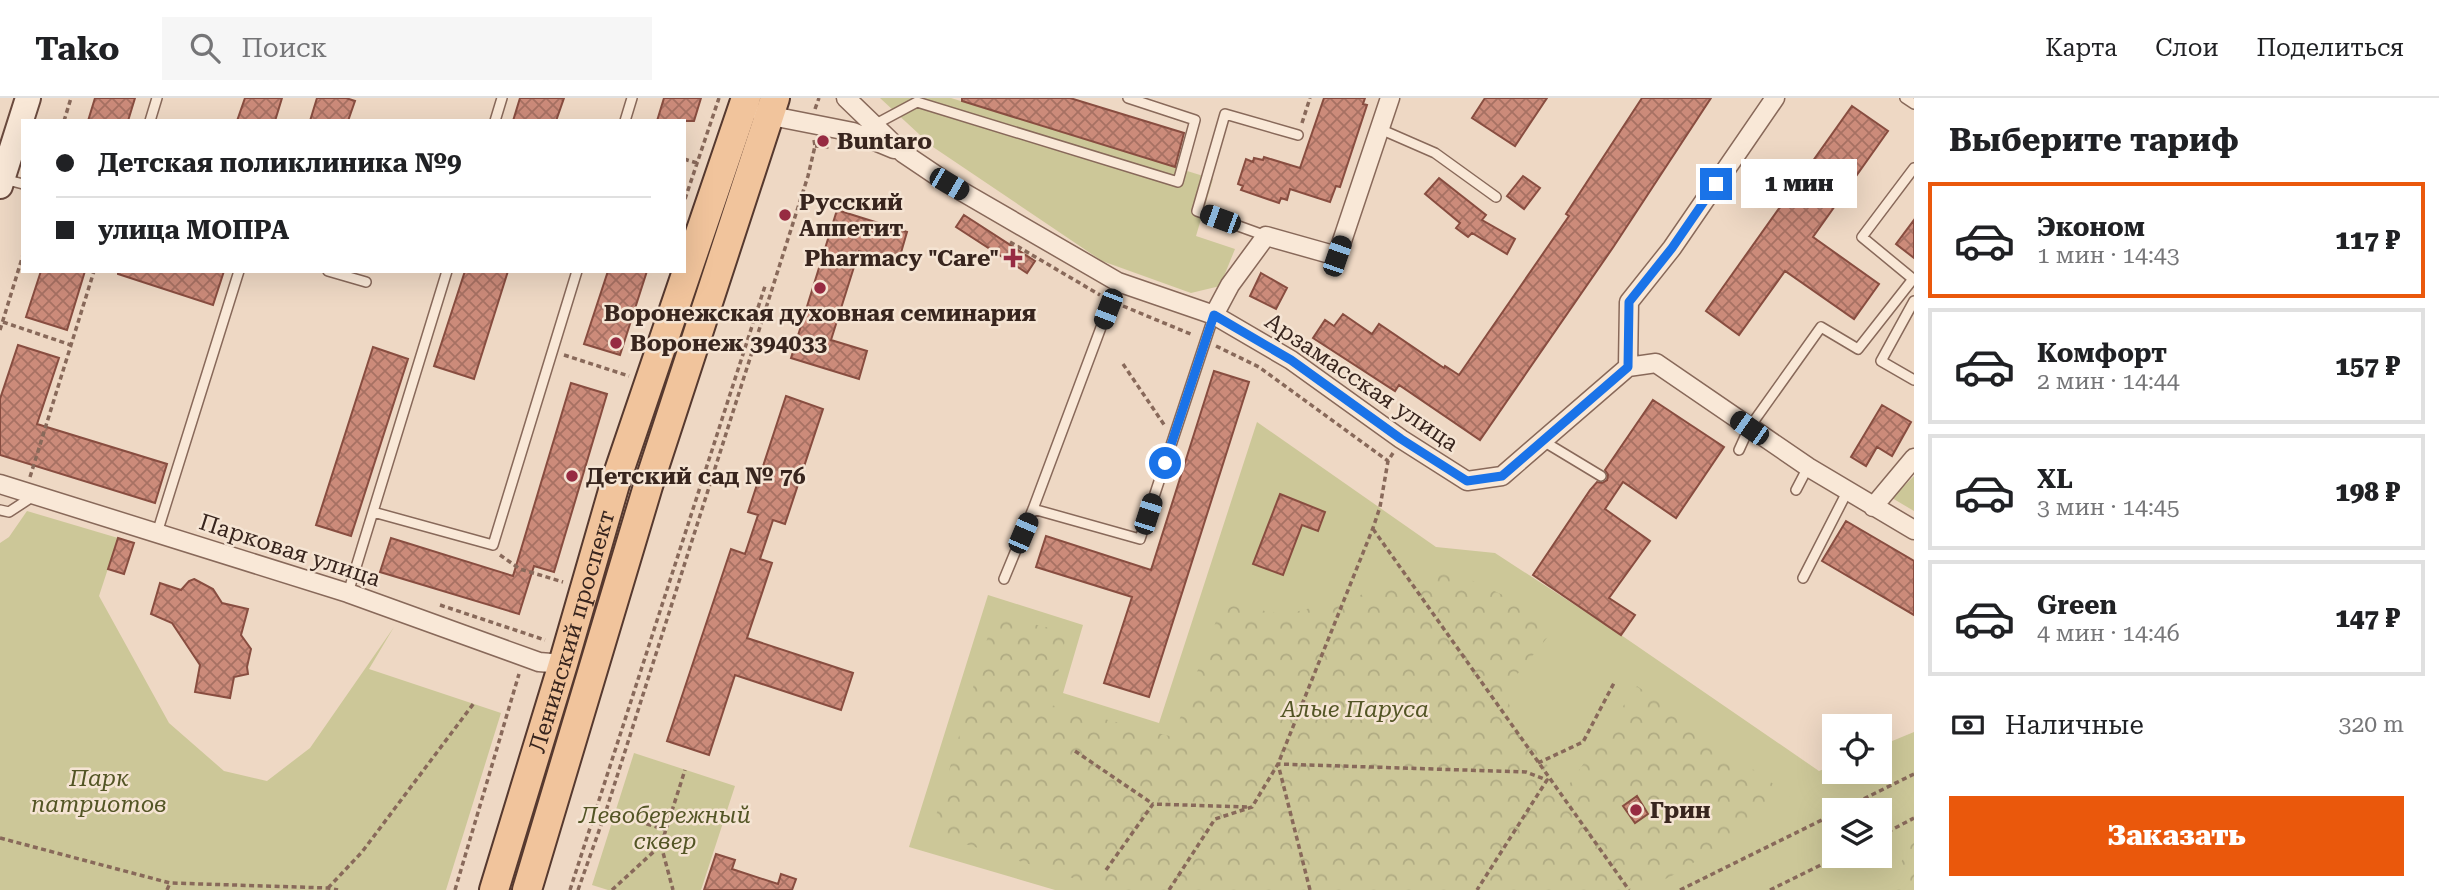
<!DOCTYPE html>
<html lang="ru">
<head>
<meta charset="utf-8">
<style>
	body { margin:0; font-family:"Roboto Serif",serif; background:#f6f6f6; color:#202124; height:100vh; display:flex; flex-direction:column; font-size:26px; white-space:nowrap }
	* { box-sizing:border-box; margin:0 }
	p { font-size:23px; color:#757577 }
	.icon { flex:none; width:38px; height:38px; fill:none; stroke:currentColor; stroke-width:2; stroke-linecap:round; stroke-linejoin:round }
	.map { position:relative; flex:1; overflow:hidden }
	.drawer { display:flex; flex-direction:column; background:#fff; width:525px }
	.drawer>* { flex:none }
	.top-card { position:absolute; left:21px; top:21px; width:665px; height:154px; border-radius:0px; box-shadow:0 7px 28px #0002; display:grid; align-content:center; height:154px; padding:0 35px; background:#fff }
	.controls { position:absolute; left:1822px; top:616px; display:grid; gap:14px }
	.controls a { display:grid; place-items:center; width:70px; height:70px; border-radius:0px; background:#fff; box-shadow:0 7px 28px #0002; font-size:35px }
	.end { position:absolute; width:32px; height:32px; margin:-16px; border:9px solid #1a73e8; background:#fff; box-shadow:0 0 0 4px #fff }
	.from { border-radius:50% }
	.bubble { position:absolute; height:49px; border-radius:0px; background:#fff; box-shadow:0 7px 28px #0002; font-size:23px; font-weight:800; line-height:49px; text-align:center }
	.car { position:absolute; width:21px; height:42px; margin:-21px -10px; border-radius:9px; box-shadow:0 0 5px 2px #0007; background:linear-gradient(#222 24%,#8ab4d8 0 40%,#222 0 76%,#8ab4d8 0 86%,#222 0) }
	.top-card b { display:flex; align-items:center; gap:24px; height:66px; font-size:26px }
	.top-card b+b { border-top:2px solid #e0e0e0 }
	.top-card i { width:18px; height:18px; background:#202124 }
	ul { padding:0; list-style:none }
	li { display:flex; align-items:center; gap:21px; height:116px; margin:0 14px 10px; padding:0 21px; border:4px solid #e0e0e0; border-radius:0px }
	li div { flex:1 }
	li b { display:block; font-size:26px }
	li em { font-style:normal; font-weight:800 }
	li.on { border-color:#ea580c }
	li>.icon { width:63px; height:63px; stroke-width:1.5 }
	h2 { padding:0 35px; font-size:32px; line-height:84px }
	.pay { display:flex; align-items:center; gap:18px; height:77px; padding:0 35px; font-size:26px }
	.pay p { margin-inline-start:auto }
	.action { display:flex; gap:14px; margin-top:auto; padding:14px 35px }
	.action a { flex:1; height:80px; border-radius:0px; background:#ea580c; color:#fff; font-size:28px; font-weight:800; line-height:80px; text-align:center }
	header { display:flex; align-items:center; gap:42px; box-sizing:border-box; height:98px; padding:0 35px; background:#fff; border-bottom:2px solid #e0e0e0 }
	header strong { font-size:33px }
	nav { display:flex; gap:38px; margin-inline-start:auto; font-size:24px }
	.search { width:490px; height:63px; background:#f6f6f6; display:flex; align-items:center; gap:18px; box-sizing:border-box; padding:0 24px; border-radius:0px; color:#757577; font-size:26px }
	main { display:flex; flex:1; min-height:0 }
	.map>svg:first-child { display:block }
	.green { fill:#ccc798; fill-rule:evenodd }
	.forest { fill:url(#forest-crowns) }
	.building { fill:url(#building-cross-hatch); stroke:#884d40; stroke-width:2 }
	.lines { fill:none; stroke-linecap:round; stroke-linejoin:round }
	.lane-casing { stroke:#88695a; stroke-width:12 }
	.street-casing { stroke:#88695a; stroke-width:21 }
	.secondary-casing { stroke:#6a4a3e; stroke-width:28 }
	.primary-casing { stroke:#56392f; stroke-width:32 }
	.path { stroke:#88695a; stroke-width:3.5; stroke-dasharray:5 3.5; stroke-linecap:butt }
	.lane { stroke:#f9e8d7; stroke-width:9 }
	.street { stroke:#f9e8d7; stroke-width:18 }
	.secondary { stroke:#f9e8d7; stroke-width:24 }
	.primary { stroke:#f1c49c; stroke-width:28 }
	.route { stroke:#1a73e8; stroke-width:9 }
	.poi-dot { fill:#972b42; stroke:#f5e4d3; stroke-width:2.5 }
	.labels { text-anchor:middle; stroke-width:5; stroke-linejoin:round; paint-order:stroke }
	.poi-label { font-size:23px; font-weight:bold; fill:#38251e; stroke:#f5e4d3; text-anchor:start }
	.street-label { font-size:23px; fill:#38251e; stroke:#f5e4d3 }
	.park-label { font-size:23px; font-style:italic; fill:#535525; stroke:#f5e4d3 }
</style>
</head>
<body>
<header>
<strong>Tako</strong>
<div class="search"><svg class="icon" aria-label="search" viewBox="0 0 24 24"><circle cx="10" cy="10" r="6"/><path d="M15 15l6 6"/></svg>Поиск</div>
<nav><a>Карта</a><a>Слои</a><a>Поделиться</a></nav>
</header>
<main>
<div class="map">
<svg width="1914" height="792" viewBox="0 0 1914 792">
	<defs>
		<pattern id="forest-crowns" width="20" height="18" patternUnits="userSpaceOnUse" patternTransform="scale(1.75)"><rect width="20" height="18" fill="#ccc798"/><path d="M2 6a3 3 0 1 1 6 0M12 15a3 3 0 1 1 6 0" fill="none" stroke="#b0ab83"/></pattern>
		<pattern id="building-cross-hatch" width="8" height="8" patternUnits="userSpaceOnUse" patternTransform="scale(1.75)"><rect width="8" height="8" fill="#cc8b7a"/><path d="M0 0l8 8M0 8l8-8" fill="none" stroke="#a77163"/></pattern>
	</defs>
	<rect width="100%" height="100%" fill="#eed8c4"/>
	<path class="green" d="M880 0H951L1213 81 1196 138 1235 151 1220 188 1191 195 1102 163 933 49Z
		M1257 324 1436 449 1495 455 1621 537 1819 673 1834 667V674H1880V648L1914 634V792H1055L909 749 988 497 1083 527 1063 595 1159 625ZM1834 712H1880V758H1834Z
		M1914 378V413L1892 400Z
		M27 413 118 440 99 498 169 625 224 673 267 683 310 650 394 529 369 571 501 615 446 792H0V445L9 439Z
		M634 655 735 688 701 792H608L592 787Z"/>
	<path class="forest" d="M1452 473 1560 524 1502 595 1564 694 1637 588 1790 698 1683 772 1644 792H1110L931 735 994 517 1067 534 1051 607 1173 639 1223 504 1284 517Z
		M1914 742V792H1891L1909 744Z"/>
	<path class="building" d="M95 0H135L128 23H88Z
		M245 0H282L275 23H237Z
		M317 0H346L355 3 348 23H310Z
		M520 0H564L556 23H513Z
		M664 0H701L694 23H657Z
		M962 0H1070L1184 35 1175 69 962 3Z
		M1324 0H1365L1363 6 1367 7 1340 89 1336 88 1330 104 1290 91 1287 102 1281 100 1279 105 1241 92 1243 88 1238 86 1246 61 1253 64 1254 60 1263 62 1264 59 1300 70Z
		M1485 0H1547L1515 48 1472 20Z
		M1642 0H1711L1614 148 1480 342 1399 287 1395 293 1313 240 1325 222 1334 228 1343 216 1372 236 1379 226 1444 270 1445 268 1459 277 1569 118 1566 116Z
		M1852 8 1888 33 1813 139 1879 186 1854 221 1785 173 1739 237 1706 213Z
		M1523 78 1540 90 1524 111 1507 98Z
		M1439 80 1486 117 1482 122 1515 141 1507 156 1472 135 1468 139 1456 130 1460 125 1425 96Z
		M837 112 907 134 898 165 859 153 831 242 867 253 859 281 791 260Z
		M964 117 1035 163 1027 175 956 129Z
		M1914 122V160L1896 146Z
		M41 173H85L67 232 26 219Z
		M118 173H224L213 207 118 176Z
		M465 173H508L474 281 434 268Z
		M608 173H647L620 257 584 246Z
		M1261 175 1287 190 1276 211 1250 198Z
		M18 247 59 260 37 326 167 366 155 405 0 357V301Z
		M373 249 408 261 351 438 316 427Z
		M1214 273 1249 284 1149 599 1104 585 1132 499 1036 469 1046 438 1151 472Z
		M571 285 607 296 554 474 534 468 519 516 380 474 391 440 513 478Z
		M786 298 823 311 785 426 773 422 760 461 772 465 747 540 853 575 841 612 735 577 709 657 667 643 731 451 745 456 758 417 748 414Z
		M1653 302 1724 349 1676 420 1623 384 1605 411 1650 443 1609 500 1635 517 1621 537 1533 477 1590 392 1597 384 1602 385 1607 382 1608 377 1605 372Z
		M1882 307 1911 324 1892 358 1877 349 1866 368 1851 359Z
		M1280 396 1325 414 1318 433 1302 427 1283 477 1253 466Z
		M1846 423 1914 463V517L1822 463Z
		M118 440 134 445 124 476 108 471Z
		M194 481 213 491 222 505 248 511 241 537 251 551 247 569 248 576 234 579 230 600 195 594 200 567 172 525 151 516 160 485 181 492 189 483Z
		M1637 698 1648 716 1635 725 1623 708Z
		M716 756 735 762 732 771 778 786 781 776 796 781 792 792H704Z"/>
	<g class="lines">
		<g class="lane-casing">
			<path id="lane" d="M1905 0 1914 6
				M150 23 157 0
				M495 23 502 0
				M625 23 632 0
				M874 27 917 4 1178 84 1195 22 1128 0
				M1380 31 1435 55 1496 99
				M4 81 23 86
				M1266 138 1197 113 1225 16 1298 37
				M328 173 366 184
				M1914 203 1881 263 1914 282
				M1543 343 1601 378
				M1739 352 1749 330 1821 229 1858 251 1913 181 1862 139 1914 70
				M1796 392 1808 369
				M1033 411 1140 441 1214 217
				M0 412 9 414 35 397
				M373 414 493 447 577 173
				M157 435 239 173
				M1803 480 1847 394
				M1004 481 1033 411 1118 184
				M348 495 447 173"/>
		</g>
		<g class="street-casing">
			<path id="street" d="M846 0 903 55 949 86 1118 184 1214 217 1291 262 1401 341 1467 383 1502 378 1628 269 1629 204 1672 150 1775 0
				M762 16 853 34 894 51
				M1214 217 1230 187 1266 138 1337 158 1390 0
				M1628 269 1656 265 1808 369 1914 432
				M0 386 348 495 539 564 563 566
				M1873 409 1914 360"/>
		</g>
		<g class="secondary-casing">
			<path id="secondary" d="M0 88 28 0"/>
		</g>
		<g class="primary-casing">
			<g id="primary">
				<path id="s1" d="M494 792 563 566 617 379 746 0"/>
				<path d="M527 792 648 388 775 0"/>
			</g>
		</g>
		<path class="path" d="M815 11 819 0
			M64 23 71 0
			M1302 25 1310 0
			M815 48 830 49
			M684 61 697 65
			M685 101 719 0
			M1010 144 1100 197
			M1123 208 1193 237
			M3 224 71 247
			M0 232 23 157
			M1216 248 1259 269 1388 363
			M564 257 629 278
			M1123 266 1165 328
			M30 379 94 173
			M1373 431 1629 792
			M500 457 520 471 563 484
			M440 507 545 542
			M1075 653 1153 706
			M1538 665 1583 644 1614 585
			M1841 712 1914 676
			M606 713 666 732
			M1880 738 1914 720
			M0 740 170 785 328 790 338 792
			M661 747 673 792
			M1106 772 1153 706 1247 709
			M328 790 362 754 474 605
			M167 792 170 785
			M455 792 519 576
			M570 792 765 188
			M578 792 606 713 808 78 815 48 814 42
			M612 792 661 747 685 672
			M1169 792 1215 721 1252 709 1278 666 1373 430 1380 409 1388 363 1393 355
			M1310 792 1278 666 1526 674 1547 682 1477 792
			M1680 792 1834 716
			M1770 792 1839 758"/>
		<use href="#lane" class="lane"/>
		<use href="#street" class="street"/>
		<use href="#secondary" class="secondary"/>
		<use href="#primary" class="primary"/>
	</g>
	<g class="lines">
		<path class="route" d="M1165 365 1214 217 1291 262 1401 341 1467 383 1502 378 1628 269 1629 204 1672 150 1716 86"/>
	</g>
	<g class="poi-dot">
		<circle cx="823" cy="43" r="7"/>
		<circle cx="785" cy="117" r="7"/>
		<path d="M1009.5 149.5h7v7h7v7h-7v7h-7v-7h-7v-7h7z"/>
		<circle cx="820" cy="190" r="7"/>
		<circle cx="616" cy="245" r="7"/>
		<circle cx="572" cy="378" r="7"/>
		<circle cx="1636" cy="712" r="7"/>
	</g>
	<g class="labels">
		<g class="poi-label">
			<text x="837" y="51">Buntaro</text>
			<text x="799" y="112">Русский<tspan x="799" dy="26">Аппетит</tspan></text>
			<text x="999" y="168" text-anchor="end">Pharmacy "Care"</text>
			<text x="820" y="223" text-anchor="middle">Воронежская духовная семинария</text>
			<text x="630" y="253">Воронеж 394033</text>
			<text x="586" y="386">Детский сад № 76</text>
			<text x="1650" y="720">Грин</text>
		</g>
		<g class="street-label">
			<text transform="translate(1362 284) rotate(34)" y="8">Арзамасская улица</text>
			<text transform="translate(290 452) rotate(18)" y="8">Парковая улица</text>
			<text dy="8" stroke="none"><textPath href="#s1" startOffset="270">Ленинский проспект</textPath></text>
		</g>
		<g class="park-label">
			<text x="1355" y="619">Алые Паруса</text>
			<text x="99" y="688">Парк<tspan x="99" dy="26">патриотов</tspan></text>
			<text x="665" y="725">Левобережный<tspan x="665" dy="26">сквер</tspan></text>
		</g>
	</g>
</svg>
<div class="controls">
<a><svg class="icon" aria-label="locate" viewBox="0 0 24 24"><circle cx="12" cy="12" r="6"/><path d="M12 2v4M12 18v4M2 12h4M18 12h4"/></svg></a>
<a><svg class="icon" aria-label="layers" viewBox="0 0 24 24"><path d="M12 4l9 5-9 5-9-5zM3 14l9 5 9-5"/></svg></a>
</div>
<i class="end from" style="left:1165px;top:365px"></i>
<i class="end" style="left:1716px;top:86px"></i>
<div class="bubble" style="left:1741px;top:61px;width:116px">1 мин</div>
<i class="car" style="left:949px;top:86px;rotate:120deg"></i>
<i class="car" style="left:1220px;top:121px;rotate:290deg"></i>
<i class="car" style="left:1337px;top:158px;rotate:19deg"></i>
<i class="car" style="left:1108px;top:211px;rotate:201deg"></i>
<i class="car" style="left:1749px;top:330px;rotate:305deg"></i>
<i class="car" style="left:1148px;top:416px;rotate:18deg"></i>
<i class="car" style="left:1023px;top:435px;rotate:23deg"></i>
<div class="top-card">
<b><i class="from"></i>Детская поликлиника №9</b>
<b><i></i>улица МОПРА</b>
</div>
</div>
<section class="drawer">
<h2>Выберите тариф</h2>
<ul>
<li class="on"><svg class="icon" aria-label="car" viewBox="0 0 24 24"><path d="M5 17H2v-5l4-1 3-4h7l3 4 3 1v5h-3M9 17h6M6 11h13"/><circle cx="7" cy="17" r="2"/><circle cx="17" cy="17" r="2"/></svg><div><b>Эконом</b><p>1 мин · 14:43</p></div><em>117 ₽</em></li>
<li><svg class="icon" aria-label="car" viewBox="0 0 24 24"><path d="M5 17H2v-5l4-1 3-4h7l3 4 3 1v5h-3M9 17h6M6 11h13"/><circle cx="7" cy="17" r="2"/><circle cx="17" cy="17" r="2"/></svg><div><b>Комфорт</b><p>2 мин · 14:44</p></div><em>157 ₽</em></li>
<li><svg class="icon" aria-label="car" viewBox="0 0 24 24"><path d="M5 17H2v-5l4-1 3-4h7l3 4 3 1v5h-3M9 17h6M6 11h13"/><circle cx="7" cy="17" r="2"/><circle cx="17" cy="17" r="2"/></svg><div><b>XL</b><p>3 мин · 14:45</p></div><em>198 ₽</em></li>
<li><svg class="icon" aria-label="car" viewBox="0 0 24 24"><path d="M5 17H2v-5l4-1 3-4h7l3 4 3 1v5h-3M9 17h6M6 11h13"/><circle cx="7" cy="17" r="2"/><circle cx="17" cy="17" r="2"/></svg><div><b>Green</b><p>4 мин · 14:46</p></div><em>147 ₽</em></li>
</ul>
<div class="pay"><svg class="icon" aria-label="cash" viewBox="0 0 24 24"><path d="M3 7h18v10H3z"/><circle cx="12" cy="12" r="2"/></svg>Наличные<p>320 m</p></div>
<div class="action"><a>Заказать</a></div>
</section>
</main>
</body>
</html>
